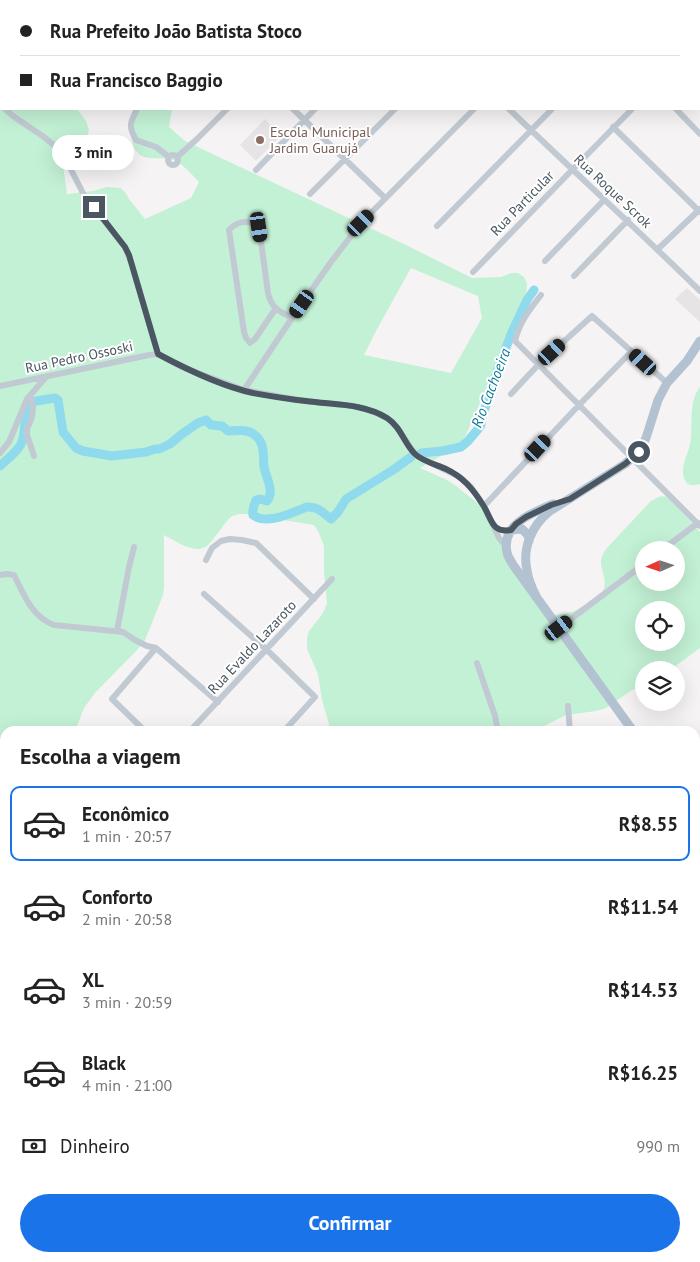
<!DOCTYPE html>
<html lang="pt">
<head>
<meta charset="utf-8">
<style>
	body { margin:0; font-family:"PT Sans",sans-serif; background:#f2f2f2; color:#222; height:100vh; display:flex; flex-direction:column; font-size:19px; white-space:nowrap }
	* { box-sizing:border-box; margin:0 }
	p { font-size:16px; color:#767676 }
	.icon { flex:none; width:28px; height:28px; fill:none; stroke:currentColor; stroke-width:2; stroke-linecap:round; stroke-linejoin:round }
	.map { position:relative; flex:1; overflow:hidden }
	.panel { position:absolute; left:0px; top:726px; width:700px; height:536px; display:flex; flex-direction:column; background:#fff; border-radius:15px 15px 0 0; box-shadow:0 5px 20px #0002 }
	.panel>* { flex:none }
	.hud { position:absolute; left:0px; top:0px; width:700px; height:110px; box-shadow:0 5px 20px #0002; display:grid; align-content:center; height:110px; padding:0 20px; background:#fff }
	.needle { width:32px; rotate:267deg }
	.fabs { position:absolute; left:635px; top:541px; display:grid; gap:10px }
	.fabs a { display:grid; place-items:center; width:50px; height:50px; border-radius:50%; background:#fff; box-shadow:0 5px 20px #0002; font-size:25px }
	.end { position:absolute; width:22px; height:22px; margin:-11px; border:6px solid #4a5661; background:#fff; box-shadow:0 0 0 2px #fff }
	.from { border-radius:50% }
	.bubble { position:absolute; height:35px; border-radius:18px; background:#fff; box-shadow:0 5px 20px #0002; font-size:16px; font-weight:800; line-height:35px; text-align:center }
	.car { position:absolute; width:15px; height:30px; margin:-15px -8px; border-radius:6px; box-shadow:0 0 4px 1px #0007; background:linear-gradient(#222 24%,#8ab4d8 0 40%,#222 0 76%,#8ab4d8 0 86%,#222 0) }
	.hud b { display:flex; align-items:center; gap:18px; height:48px; font-size:19px }
	.hud b+b { border-top:1px solid #e0e0e0 }
	.hud i { width:12px; height:12px; background:#222 }
	ul { padding:0; list-style:none }
	li { display:flex; align-items:center; gap:15px; height:75px; margin:0 10px 8px; padding:0 10px; border:2px solid transparent; border-radius:10px }
	li div { flex:1 }
	li b { display:block; font-size:19px }
	li em { font-style:normal; font-weight:800 }
	li.active { border-color:#1a73e8 }
	li>.icon { width:45px; height:45px; stroke-width:1.5 }
	h2 { padding:0 20px; font-size:22px; line-height:60px }
	.pay { display:flex; align-items:center; gap:12px; height:55px; padding:0 20px; font-size:19px }
	.pay p { margin-inline-start:auto }
	.cta { display:flex; gap:10px; margin-top:auto; padding:10px 20px }
	.cta a { flex:1; height:58px; border-radius:30px; background:#1a73e8; color:#fff; font-size:20px; font-weight:800; line-height:58px; text-align:center }
	.map>svg:first-child { display:block }
	.education { fill:#e6e4e5 }
	.green { fill:#c3f1d5; fill-rule:evenodd }
	.lines { fill:none; stroke-linecap:round; stroke-linejoin:round }
	.river { stroke:#90daee; stroke-width:9 }
	.minor { stroke:#c1cad2; stroke-width:6 }
	.major { stroke:#b3c2d1; stroke-width:9 }
	.route { stroke:#4a5661; stroke-width:6 }
	.education-dot { fill:#8d6e63; stroke:#fff; stroke-width:2 }
	.labels { text-anchor:middle; stroke-width:4; stroke-linejoin:round; paint-order:stroke }
	.education-label { font-size:14px; fill:#785e54; stroke:#fff; text-anchor:start }
	.street-label { font-size:14px; fill:#4a5661; stroke:#fff }
	.water-label { font-size:15px; font-style:italic; fill:#0c7c9b; stroke:#fff }
</style>
</head>
<body>
<div class="map">
<svg width="700" height="1262" viewBox="0 0 700 1262">
	<rect width="100%" height="100%" fill="#f5f3f3"/>
	<path class="education" d="M265 119 281 136 256 161 240 145Z
		M687 288 700 300V322L675 299Z
		M476 1258H529L530 1262H478Z"/>
	<path class="green" d="M316 0H547V1H310Z
		M699 27 700 28V109H695H699Z
		M0 37H1V109H77L86 121 89 130 86 139 81 144 75 145 61 151 67 194 93 191 107 187 120 188 125 192 129 199 145 219 191 198 199 182C193 176 183 164 176 161 167 157 158 159 149 158 125 155 132 125 135 109H172L169 127 185 141 406 245 472 278 501 277 511 273H518L524 277 527 284 526 297 465 437C454 452 435 458 420 468L447 480 456 486 480 505 503 545 549 615C570 615 577 611 593 599 597 596 603 593 604 588 608 572 594 567 606 549L651 501C657 498 660 495 667 497L695 526 700 532V648L670 670H644V686L632 690 606 708 596 711 566 715 536 730 529 731H331L322 700 318 674 307 649V638L309 631 321 616 325 609 327 603 324 572V546L319 533 314 525 247 514H239L232 516 228 520C221 528 215 538 208 545 196 556 176 541 164 535V588L163 595 145 640 138 649 94 694 84 708 75 731H5V994L0 1001ZM411 268 478 296 482 318 451 373 364 355 377 329ZM644 550H676V582H644ZM644 610H676V642H644Z
		M700 387V484C695 485 689 487 686 482 678 470 688 455 690 444 694 425 687 404 700 387Z
		M61 1258H215L226 1262H60Z"/>
	<g class="lines">
		<path class="river" d="M421 453 442 451 461 447 468 441 479 428 481 425 482 416 493 386 496 374 512 332 527 300 534 290
			M0 466C7 459 18 452 22 442 26 430 24 416 27 403L30 402 55 398 58 400 63 432 76 448 83 451 112 456 146 452 155 449H159L170 444 182 434 198 423 206 420 211 425 222 426 228 431C238 431 249 428 257 437 265 445 263 457 264 467 266 478 275 491 267 501L260 499 256 500C254 505 252 510 253 515 267 526 293 512 307 507 318 506 323 513 331 519L338 512 346 499 393 470 411 457"/>
		<path class="minor" d="M22 0 23 1
			M183 0 186 1
			M566 0 567 1
			M630 0 632 1
			M39 1V0
			M585 1 586 0
			M689 1 690 0
			M0 105 1 106
			M5 109 13 116 44 137 56 147 64 156 85 197 125 247 132 265 158 354
			M137 109C130 124 128 125 136 140L156 147 169 157
			M293 109 385 198
			M509 109C572 170 637 229 700 291
			M676 109 700 134
			M613 127 700 212
			M168 160a5 5 0 1 1 10 0a5 5 0 1 1-10 0Z
			M177 157 197 139 227 109
			M256 170 315 109
			M310 194 395 109
			M437 226 552 109
			M658 249 700 209
			M545 261 604 200
			M473 272 572 170 632 109
			M574 276 628 220
			M541 295C530 309 519 323 515 341L700 526
			M276 308 255 339 250 343 246 338 244 332 229 230C237 221 249 219 259 227L268 293C272 309 278 310 292 318
			M0 386 149 355 158 354 182 367 244 390 304 401 354 406 374 412 387 418 396 426 415 454 431 463 460 477 471 487 484 506 499 538 507 547
			M244 390 292 318 331 262 361 223 474 109
			M511 394 539 364 592 316 667 383
			M30 396 33 407 32 417 27 429V435L34 456
			M0 453 9 442 27 399 46 377
			M484 506 580 404 631 352
			M662 550 698 523
			M206 560 212 548 221 541 230 539 242 540 256 543 314 599
			M0 575 7 574 14 575C24 595 32 617 54 625L123 632 135 640 147 646 156 648 218 702
			M204 594 267 650 315 697 284 731
			M559 628 644 564
			M117 631 129 567 134 547
			M477 663 495 716 498 731
			M568 706 570 731
			M145 731 112 699 156 648
			M190 731 332 579
			M695 823 700 820
			M695 923 700 919
			M695 985H700
			M0 1009 5 1004
			M0 1038 5 1047
			M695 1135 700 1130
			M0 1209 5 1211
			M695 1252H700
			M364 1258 368 1262
			M538 1258 539 1262
			M594 1258H607
			M663 1258V1262
			M155 1262 159 1258"/>
		<path class="major" d="M553 504C531 513 498 526 508 556 511 562 515 568 519 573L633 731
			M511 530 522 529 528 535 529 541
			M536 596C532 588 528 579 527 570 522 548 532 525 550 511L625 464 639 452 646 438 658 400 667 383 687 361 700 341
			M695 929 700 940"/>
	</g>
	<g class="lines">
		<path class="route" d="M94 207 125 247 129 255 158 354C186 369 221 386 253 393 270 396 288 399 306 401 333 405 363 403 387 418 401 427 404 443 415 454 422 461 437 465 446 469 463 477 473 489 483 505 492 519 491 533 511 530L516 524 526 517 551 505 570 499 625 464 639 452"/>
	</g>
	<circle class="education-dot" cx="260" cy="140" r="5"/>
	<g class="labels">
		<g class="education-label">
			<text x="270" y="137">Escola Municipal<tspan x="270" dy="16">Jardim Guarujá</tspan></text>
		</g>
		<g class="street-label">
			<text transform="translate(613 191) rotate(43)" y="5">Rua Roque Scrok</text>
			<text transform="translate(522 203) rotate(-46)" y="5">Rua Particular</text>
			<text transform="translate(79 357) rotate(-12)" y="5">Rua Pedro Ossoski</text>
			<text transform="translate(252 647) rotate(-47)" y="5">Rua Evaldo Lazaroto</text>
		</g>
		<g class="water-label">
			<text transform="translate(491 388) rotate(-69)" y="5">Rio Cachoeira</text>
		</g>
	</g>
</svg>
<div class="fabs">
<a><svg class="needle" viewBox="-14 -14 28 28"><path d="M0-13l5 13h-10z" fill="#e53935"/><path d="M0 13l5-13h-10z" fill="#767676"/></svg></a>
<a><svg class="icon" aria-label="locate" viewBox="0 0 24 24"><circle cx="12" cy="12" r="6"/><path d="M12 2v4M12 18v4M2 12h4M18 12h4"/></svg></a>
<a><svg class="icon" aria-label="layers" viewBox="0 0 24 24"><path d="M12 4l9 5-9 5-9-5zM3 14l9 5 9-5"/></svg></a>
</div>
<i class="end from" style="left:639px;top:452px"></i>
<i class="end" style="left:94px;top:207px"></i>
<div class="bubble" style="left:52px;top:135px;width:82px">3 min</div>
<i class="car" style="left:361px;top:223px;rotate:45deg"></i>
<i class="car" style="left:259px;top:227px;rotate:172deg"></i>
<i class="car" style="left:302px;top:304px;rotate:215deg"></i>
<i class="car" style="left:552px;top:352px;rotate:48deg"></i>
<i class="car" style="left:643px;top:362px;rotate:312deg"></i>
<i class="car" style="left:538px;top:448px;rotate:43deg"></i>
<i class="car" style="left:559px;top:628px;rotate:53deg"></i>
<div class="hud">
<b><i class="from"></i>Rua Prefeito João Batista Stoco</b>
<b><i></i>Rua Francisco Baggio</b>
</div>
<section class="panel">
<h2>Escolha a viagem</h2>
<ul>
<li class="active"><svg class="icon" aria-label="car" viewBox="0 0 24 24"><path d="M5 17H2v-5l4-1 3-4h7l3 4 3 1v5h-3M9 17h6M6 11h13"/><circle cx="7" cy="17" r="2"/><circle cx="17" cy="17" r="2"/></svg><div><b>Econômico</b><p>1 min · 20:57</p></div><em>R$8.55</em></li>
<li><svg class="icon" aria-label="car" viewBox="0 0 24 24"><path d="M5 17H2v-5l4-1 3-4h7l3 4 3 1v5h-3M9 17h6M6 11h13"/><circle cx="7" cy="17" r="2"/><circle cx="17" cy="17" r="2"/></svg><div><b>Conforto</b><p>2 min · 20:58</p></div><em>R$11.54</em></li>
<li><svg class="icon" aria-label="car" viewBox="0 0 24 24"><path d="M5 17H2v-5l4-1 3-4h7l3 4 3 1v5h-3M9 17h6M6 11h13"/><circle cx="7" cy="17" r="2"/><circle cx="17" cy="17" r="2"/></svg><div><b>XL</b><p>3 min · 20:59</p></div><em>R$14.53</em></li>
<li><svg class="icon" aria-label="car" viewBox="0 0 24 24"><path d="M5 17H2v-5l4-1 3-4h7l3 4 3 1v5h-3M9 17h6M6 11h13"/><circle cx="7" cy="17" r="2"/><circle cx="17" cy="17" r="2"/></svg><div><b>Black</b><p>4 min · 21:00</p></div><em>R$16.25</em></li>
</ul>
<div class="pay"><svg class="icon" aria-label="cash" viewBox="0 0 24 24"><path d="M3 7h18v10H3z"/><circle cx="12" cy="12" r="2"/></svg>Dinheiro<p>990 m</p></div>
<div class="cta"><a>Confirmar</a></div>
</section>
</div>
</body>
</html>
